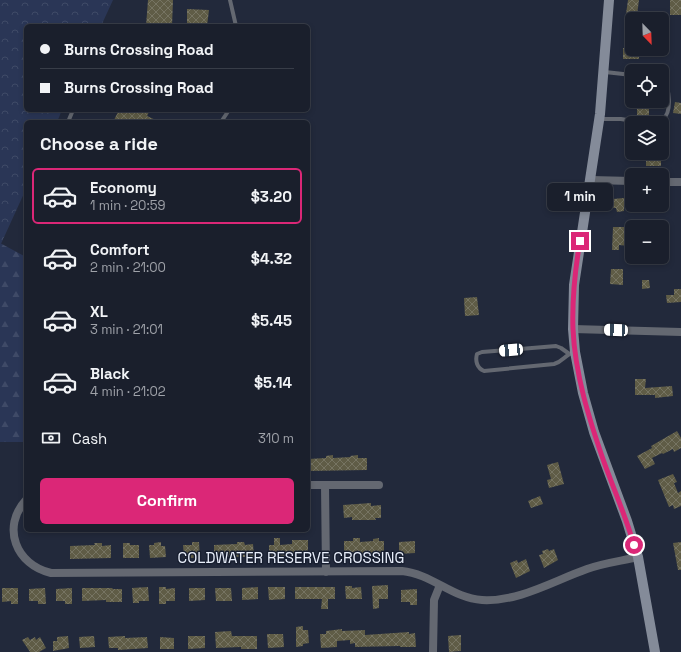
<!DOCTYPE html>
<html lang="en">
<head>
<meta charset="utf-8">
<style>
	body { margin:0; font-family:"Space Grotesk",sans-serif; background:#232734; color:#f1f3f6; height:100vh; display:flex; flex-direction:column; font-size:15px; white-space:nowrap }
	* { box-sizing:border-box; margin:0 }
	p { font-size:13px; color:#9fa2a9 }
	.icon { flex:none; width:22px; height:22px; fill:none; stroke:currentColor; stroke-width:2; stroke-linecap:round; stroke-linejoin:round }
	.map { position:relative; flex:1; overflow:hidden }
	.drawer { position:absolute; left:24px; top:120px; width:286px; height:412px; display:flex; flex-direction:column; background:#1a1f2c; border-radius:6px; box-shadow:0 2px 6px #0003,0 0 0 1px #383d48 }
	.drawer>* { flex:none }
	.hud { position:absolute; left:24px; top:24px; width:286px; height:88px; border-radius:6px; box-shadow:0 2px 6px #0003,0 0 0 1px #383d48; display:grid; align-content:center; height:88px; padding:0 16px; background:#1a1f2c }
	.needle { width:26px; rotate:157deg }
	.tools { position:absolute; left:625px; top:12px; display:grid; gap:8px }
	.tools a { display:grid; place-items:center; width:44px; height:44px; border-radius:6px; background:#1a1f2c; box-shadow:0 2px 6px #0003,0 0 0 1px #383d48; font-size:20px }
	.end { position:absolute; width:18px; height:18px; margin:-9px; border:5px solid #db2777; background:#fff; box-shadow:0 0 0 2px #fff }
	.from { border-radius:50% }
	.bubble { position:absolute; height:28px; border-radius:6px; background:#1a1f2c; box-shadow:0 2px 6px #0003,0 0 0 1px #383d48; font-size:13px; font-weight:800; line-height:28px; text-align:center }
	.car { position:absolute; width:12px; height:24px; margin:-12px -6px; border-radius:5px; box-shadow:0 0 3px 1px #0007; background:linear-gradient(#fff 24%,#345 0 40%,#fff 0 76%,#345 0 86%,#fff 0) }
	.hud b { display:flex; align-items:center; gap:14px; height:38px; font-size:15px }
	.hud b+b { border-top:1px solid #383d48 }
	.hud i { width:10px; height:10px; background:#f1f3f6 }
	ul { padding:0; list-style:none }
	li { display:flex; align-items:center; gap:12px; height:56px; margin:0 8px 6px; padding:0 8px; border:2px solid transparent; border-radius:6px }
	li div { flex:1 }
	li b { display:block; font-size:15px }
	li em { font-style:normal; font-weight:800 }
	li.active { border-color:#db2777 }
	li>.icon { width:36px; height:36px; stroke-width:1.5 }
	h2 { padding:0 16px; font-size:18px; line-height:48px }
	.pay { display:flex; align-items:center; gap:10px; height:44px; padding:0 16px; font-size:15px }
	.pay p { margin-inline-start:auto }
	.button { display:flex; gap:8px; margin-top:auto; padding:8px 16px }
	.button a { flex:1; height:46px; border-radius:6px; background:#db2777; color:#fff; font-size:16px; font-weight:800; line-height:46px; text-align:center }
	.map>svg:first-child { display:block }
	.forest { fill:url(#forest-firs) }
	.park { fill:url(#park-crowns) }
	.building { fill:url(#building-cross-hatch) }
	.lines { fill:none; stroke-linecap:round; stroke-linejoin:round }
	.lane { stroke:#646871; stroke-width:4 }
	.street { stroke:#646871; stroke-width:8 }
	.secondary { stroke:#848b99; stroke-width:10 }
	.route { stroke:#db2777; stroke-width:5 }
	.labels { text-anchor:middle; stroke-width:3; stroke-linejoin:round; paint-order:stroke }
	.street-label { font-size:15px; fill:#e9effb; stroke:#181f30 }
</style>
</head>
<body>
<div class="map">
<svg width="681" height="652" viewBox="0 0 681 652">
	<defs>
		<pattern id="forest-firs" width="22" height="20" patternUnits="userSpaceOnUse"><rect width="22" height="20" fill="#2a3656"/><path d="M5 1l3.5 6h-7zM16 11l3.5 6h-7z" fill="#3f4a67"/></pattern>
		<pattern id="park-crowns" width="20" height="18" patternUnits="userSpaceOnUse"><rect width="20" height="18" fill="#2a3656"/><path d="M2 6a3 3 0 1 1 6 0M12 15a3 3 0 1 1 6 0" fill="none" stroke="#3f4a67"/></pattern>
		<pattern id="building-cross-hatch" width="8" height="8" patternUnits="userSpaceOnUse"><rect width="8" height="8" fill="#5f5c46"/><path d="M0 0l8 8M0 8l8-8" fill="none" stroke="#767462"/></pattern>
	</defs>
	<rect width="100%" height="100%" fill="#22293b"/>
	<path class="forest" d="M0 0 26 26V122L0 243 26 257V442H0Z"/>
	<path class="park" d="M0 0H113L101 26H26V110H62L57 122H26V189L0 246Z"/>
	<path class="building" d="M148 0H173L172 26H146Z
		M628 0H639L637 15 626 14Z
		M670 0H681V15H670Z
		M187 9 209 10 207 26H187Z
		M623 48 639 49V59H623Z
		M637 101H656L655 107H649V115H647V119L637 118Z
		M675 102 681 103V114L673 113Z
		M119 110H150L147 116 160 122H113Z
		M646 157H661V166H646Z
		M624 198V211L617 212 616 208H613V199Z
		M613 227H630L629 246 619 245V250H612Z
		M611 269H623V285L610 284Z
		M642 280H649L650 288 642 289Z
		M674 289H681V302L667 303 666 295H674Z
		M477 297 479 315 465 316 464 298Z
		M635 379H646L645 388 672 386 673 396 655 398V395H635Z
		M677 431 681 438V448L674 452 673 449 663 454 662 453 652 458 655 464 645 469 637 456 652 448 651 446Z
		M333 455V458L351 457 350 456 358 455V458H367V470L308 471V459L326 458V456Z
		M558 462 564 484 549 488 547 480 551 479 547 465Z
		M673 474 677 482 674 483 678 493 681 491V506L674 509 673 505 669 507 658 480Z
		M540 496 543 504 531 508 528 501Z
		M371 503V506L381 505V518H375L376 520H352V517L344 518 343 505Z
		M274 538H280V545L292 544V540H308V553L285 554V558H278V556H269V545H274Z
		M353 538H360V542L373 541V539L379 538V541H384V553L353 554V552H344V541H353Z
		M415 541V553L399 554V542Z
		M161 542V546H165L166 557 150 558 149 545H154V543Z
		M192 542H199L200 558H184L183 545H192Z
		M237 542H244L245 545 253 544 254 557H214V545L237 544Z
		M681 542V570H678L673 543Z
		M94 543H102V546L111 545V558L70 559V546L95 545Z
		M123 543H130V545H139V558H123Z
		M548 549 549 551 554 549 558 560 544 568 539 555 543 554 542 551Z
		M526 559 530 571 516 578 510 563 517 560 518 563Z
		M388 585V599H379V608L373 609 372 586Z
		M345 586H352V588L361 587 362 599H346Z
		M148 587 149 601H139V603H133L132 588Z
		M159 587H166V589L175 588V601H166V604H159Z
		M258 587V599L242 600V588Z
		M268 587H285V599L269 600Z
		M295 587H335V599H328V609H321L322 599H295Z
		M2 588H18V604H11V601L2 602Z
		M45 588 46 604H38V601H29V589Z
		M72 588V604H65V601H56V589Z
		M82 588H112L113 589H122V602H106V600L82 601Z
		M189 588H205V600L189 601Z
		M215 588H231L232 601H216Z
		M417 589V605H410V602H401V590Z
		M303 626V630H308L309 643 303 644V646L296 647V627Z
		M342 629V631L365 630V635L409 632V634L415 633 416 647H400V646L355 647V643L350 644V640L337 641V647L321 648 320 634H326V631Z
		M231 631 232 636H257V649H241V647L216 648 215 632Z
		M267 634H283L284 647 268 648Z
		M461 635V651L449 652 448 636Z
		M68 636 69 648 53 651V641H57V637Z
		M94 636 95 647 80 648 79 637Z
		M125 636V638L147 637 148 648 118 650V648H109L108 637Z
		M188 636H205V648L188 649Z
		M28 637 30 640 35 637 36 640 40 637 46 648 39 652H30L22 640Z
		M160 637 174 638V649H160Z"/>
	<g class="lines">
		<path class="lane" d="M230 0 236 26
			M605 72 632 75
			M599 119H621L645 123
			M68 122 73 110
			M221 122 229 110
			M651 123C656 123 660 122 663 119 672 112 670 87 662 80
			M568 353 561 348 556 346 482 352 477 354C475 361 477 368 484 371L554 364C564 361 565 354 575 352"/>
		<path class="street" d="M591 180 632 181
			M662 182H681
			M573 329 681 332
			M308 485H379
			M325 485 326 572
			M26 500C1 527 16 565 51 573L402 571C432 574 452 598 482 600 519 602 553 581 587 569 603 563 621 561 638 557
			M433 652 434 600 440 585"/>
		<path class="secondary" d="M609 0 600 114 574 285 573 329 575 352 583 393 594 432 627 521 638 557 655 652"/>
	</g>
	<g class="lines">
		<path class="route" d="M580 241C575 270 572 299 573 329 575 374 589 419 604 462 614 490 626 517 634 545"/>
	</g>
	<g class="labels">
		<g class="street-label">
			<text x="291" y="563">COLDWATER RESERVE CROSSING</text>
		</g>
	</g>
</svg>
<div class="tools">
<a><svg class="needle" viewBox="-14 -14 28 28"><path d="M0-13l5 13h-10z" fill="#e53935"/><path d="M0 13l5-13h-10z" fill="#9fa2a9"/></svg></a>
<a><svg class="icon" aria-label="locate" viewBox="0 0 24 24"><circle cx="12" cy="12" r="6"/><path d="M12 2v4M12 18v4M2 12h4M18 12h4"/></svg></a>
<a><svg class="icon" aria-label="layers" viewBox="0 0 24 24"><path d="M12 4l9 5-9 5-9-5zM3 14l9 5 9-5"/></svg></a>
<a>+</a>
<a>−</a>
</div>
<i class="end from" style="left:634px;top:545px"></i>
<i class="end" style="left:580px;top:241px"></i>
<div class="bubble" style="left:547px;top:183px;width:66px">1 min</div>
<i class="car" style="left:616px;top:330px;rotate:272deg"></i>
<i class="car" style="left:511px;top:350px;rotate:265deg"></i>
<div class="hud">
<b><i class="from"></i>Burns Crossing Road</b>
<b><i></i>Burns Crossing Road</b>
</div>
<section class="drawer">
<h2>Choose a ride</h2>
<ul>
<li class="active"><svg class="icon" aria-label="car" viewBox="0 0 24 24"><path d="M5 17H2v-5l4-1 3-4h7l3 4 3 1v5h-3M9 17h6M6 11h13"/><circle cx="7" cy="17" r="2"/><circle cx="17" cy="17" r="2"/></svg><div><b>Economy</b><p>1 min · 20:59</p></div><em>$3.20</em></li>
<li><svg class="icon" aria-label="car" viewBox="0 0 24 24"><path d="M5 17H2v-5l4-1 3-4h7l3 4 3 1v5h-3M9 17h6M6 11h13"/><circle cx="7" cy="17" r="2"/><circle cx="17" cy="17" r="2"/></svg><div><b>Comfort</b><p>2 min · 21:00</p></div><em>$4.32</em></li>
<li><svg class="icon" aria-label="car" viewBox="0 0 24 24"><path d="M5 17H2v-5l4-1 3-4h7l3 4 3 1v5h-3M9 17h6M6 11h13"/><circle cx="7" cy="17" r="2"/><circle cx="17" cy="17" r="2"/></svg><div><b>XL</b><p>3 min · 21:01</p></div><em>$5.45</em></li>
<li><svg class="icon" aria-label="car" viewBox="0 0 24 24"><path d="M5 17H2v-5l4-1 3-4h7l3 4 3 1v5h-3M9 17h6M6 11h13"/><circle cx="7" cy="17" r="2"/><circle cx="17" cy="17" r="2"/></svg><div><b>Black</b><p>4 min · 21:02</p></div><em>$5.14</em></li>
</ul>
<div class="pay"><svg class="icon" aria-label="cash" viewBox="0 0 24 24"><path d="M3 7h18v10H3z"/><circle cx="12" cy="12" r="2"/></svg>Cash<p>310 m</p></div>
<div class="button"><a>Confirm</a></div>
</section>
</div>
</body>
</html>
